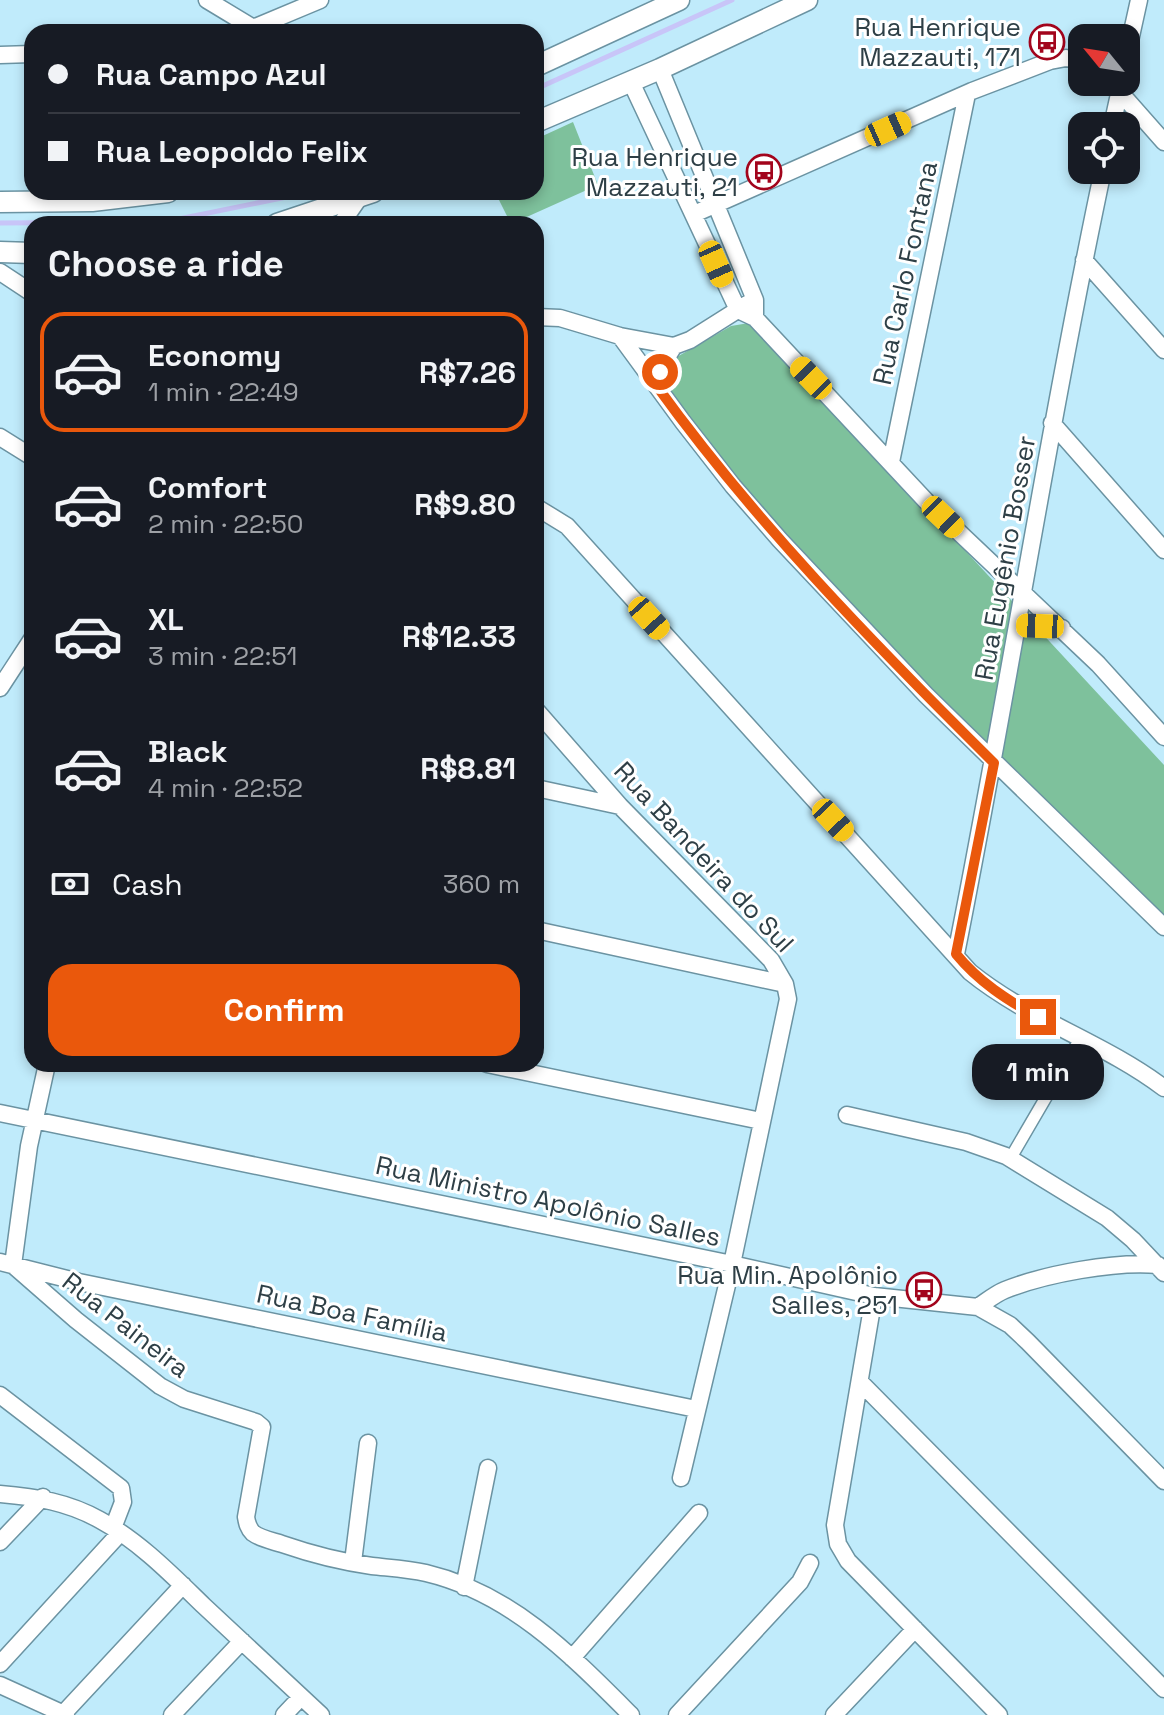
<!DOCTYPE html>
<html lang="en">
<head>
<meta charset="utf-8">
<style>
	body { margin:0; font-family:"Space Grotesk",sans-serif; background:#242831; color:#f1f3f6; height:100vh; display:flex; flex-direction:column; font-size:30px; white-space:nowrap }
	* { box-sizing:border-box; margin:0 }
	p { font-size:26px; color:#9ea1a6 }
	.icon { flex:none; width:44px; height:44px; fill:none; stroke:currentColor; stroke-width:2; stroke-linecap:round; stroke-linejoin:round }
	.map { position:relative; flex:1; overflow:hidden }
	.panel { position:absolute; left:24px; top:216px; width:520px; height:856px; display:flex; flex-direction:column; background:#171b24; border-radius:24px; box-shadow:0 4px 12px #0003 }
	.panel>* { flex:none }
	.banner { position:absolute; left:24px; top:24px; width:520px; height:176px; border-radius:24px; box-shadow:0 4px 12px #0003; display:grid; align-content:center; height:176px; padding:0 24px; background:#171b24 }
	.needle { width:52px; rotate:300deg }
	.buttons { position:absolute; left:1068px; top:24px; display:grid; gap:16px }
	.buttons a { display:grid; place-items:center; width:72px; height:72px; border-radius:16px; background:#171b24; box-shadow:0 4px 12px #0003; font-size:40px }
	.end { position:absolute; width:36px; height:36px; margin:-18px; border:10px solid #ea580c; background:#fff; box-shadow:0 0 0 4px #fff }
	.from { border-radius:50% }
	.bubble { position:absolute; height:56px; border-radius:24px; background:#171b24; box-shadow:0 4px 12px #0003; font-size:26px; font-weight:800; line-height:56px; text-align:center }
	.car { position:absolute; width:24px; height:48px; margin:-24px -12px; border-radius:10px; box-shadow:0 0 6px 2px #0007; background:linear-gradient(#f5c518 24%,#345 0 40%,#f5c518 0 76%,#345 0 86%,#f5c518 0) }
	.banner b { display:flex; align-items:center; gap:28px; height:76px; font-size:30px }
	.banner b+b { border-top:2px solid #363941 }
	.banner i { width:20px; height:20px; background:#f1f3f6 }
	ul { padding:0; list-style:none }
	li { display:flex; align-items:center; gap:24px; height:120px; margin:0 16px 12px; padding:0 8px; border:4px solid transparent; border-radius:24px }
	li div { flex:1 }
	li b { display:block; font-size:30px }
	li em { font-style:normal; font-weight:800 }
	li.current { border-color:#ea580c }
	li>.icon { width:72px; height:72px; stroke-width:1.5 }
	h2 { padding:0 24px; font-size:36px; line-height:96px }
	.pay { display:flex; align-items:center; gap:20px; height:88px; padding:0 24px; font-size:30px }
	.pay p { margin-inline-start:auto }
	.primary-button { display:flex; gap:16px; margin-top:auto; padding:16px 24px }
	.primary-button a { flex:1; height:92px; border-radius:24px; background:#ea580c; color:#fff; font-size:32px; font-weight:800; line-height:92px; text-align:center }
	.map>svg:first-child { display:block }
	.green { fill:#7ec19c }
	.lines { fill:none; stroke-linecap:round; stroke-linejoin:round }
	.stream { stroke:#c8c5f8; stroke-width:5 }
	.pedestrian-casing { stroke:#6b93a2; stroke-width:14 }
	.minor-casing { stroke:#6b93a2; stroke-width:19 }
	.tertiary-casing { stroke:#6b93a2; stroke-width:23 }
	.pedestrian { stroke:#fff; stroke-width:11 }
	.minor { stroke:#fff; stroke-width:16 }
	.tertiary { stroke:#fff; stroke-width:20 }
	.route { stroke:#ea580c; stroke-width:10 }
	.labels { text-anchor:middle; stroke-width:6; stroke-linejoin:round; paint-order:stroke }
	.poi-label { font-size:26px; fill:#2e3f46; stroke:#fff; text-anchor:end }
	.street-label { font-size:26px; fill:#2e3f46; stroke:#fff }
</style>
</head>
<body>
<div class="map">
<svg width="1164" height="1715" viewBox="0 0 1164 1715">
	<rect width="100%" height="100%" fill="#c0ebfb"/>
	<path class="green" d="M573 122 598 185 511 224 495 192H536V139Z
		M749 323 758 327 1164 765V924L998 758 788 541 722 465 664 384 668 362 731 326Z"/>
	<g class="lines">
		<path class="stream" d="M536 89 732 0
			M0 223 164 222 311 192"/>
		<g class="pedestrian-casing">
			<path id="pedestrian" d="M1010 1159 1080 1039"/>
		</g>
		<g class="minor-casing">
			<path id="minor" d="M207 0 255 29
				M231 32 253 28 320 0
				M0 55 32 54
				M1126 59 1139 0
				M660 69 755 300V318
				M631 82 738 310 755 318 926 501 1098 664 1164 737
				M1111 82 1164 142
				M1112 126 1121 85
				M694 214 972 91 1050 61 1066 58 1082 61
				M341 224 359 198
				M1084 260 1164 350
				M0 272 32 293
				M536 317 560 318 620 336 674 346 690 340 747 304
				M620 336 683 422 733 486 780 540 926 695 1164 927
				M656 385 664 362 674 346
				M1052 423 1164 550
				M0 437 32 457
				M891 462 967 94
				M536 507 567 526 970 972C1029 1020 1103 1042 1164 1088
				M1019 625 1062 628
				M0 688 32 639
				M536 710 620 806 771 960 785 984 788 999 732 1264 681 1478
				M536 788 620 806
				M536 930 785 984
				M956 954C1008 693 1048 430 1103 170
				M47 1064 29 1146 13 1265 76 1320 160 1386 184 1399 256 1422 262 1427 246 1517C247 1523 248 1528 253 1533 261 1539 273 1541 282 1544 311 1554 342 1562 372 1566 390 1568 408 1569 426 1573 511 1593 572 1656 631 1715
				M487 1064 761 1121
				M0 1113 732 1264 874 1296 978 1307 1010 1325 1028 1342 1164 1481
				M847 1115 966 1142 1006 1156 1107 1218 1133 1240 1164 1273
				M0 1262 79 1282 696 1409
				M874 1296 835 1525 838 1544 848 1561 999 1715
				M978 1307C987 1301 995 1294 1005 1290 1045 1274 1115 1261 1158 1265
				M860 1382 1164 1689
				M0 1395 121 1488 123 1502 113 1528
				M0 1494C36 1497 68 1502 100 1520 139 1541 172 1575 204 1606 243 1642 282 1679 321 1715
				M0 1542 43 1497
				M353 1562 368 1443
				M464 1587 488 1468
				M572 1658 699 1513
				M0 1664 120 1533
				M0 1685 66 1715
				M63 1714 183 1585
				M172 1715 242 1641
				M284 1715 301 1697
				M677 1715 800 1582 810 1563
				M834 1715 915 1629"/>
		</g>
		<g class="tertiary-casing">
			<path id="tertiary" d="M536 66 679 0
				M536 122 660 69 807 0
				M0 202 92 201 168 192
				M277 224 373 192
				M0 252 32 253"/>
		</g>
		<use href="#pedestrian" class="pedestrian"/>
		<use href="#minor" class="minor"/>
		<use href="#tertiary" class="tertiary"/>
	</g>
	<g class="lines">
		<path class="route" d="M660 372 656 385C755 522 874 644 994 763L956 954C979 982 1007 1000 1038 1017"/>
	</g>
	<defs>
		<g id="bus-ring" transform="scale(1.8)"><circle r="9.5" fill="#fff" stroke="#a2041c" stroke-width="1.5"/><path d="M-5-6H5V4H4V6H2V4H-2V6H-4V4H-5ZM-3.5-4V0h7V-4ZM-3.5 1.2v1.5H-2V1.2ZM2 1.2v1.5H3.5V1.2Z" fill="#a2041c"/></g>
	</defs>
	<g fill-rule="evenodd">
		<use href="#bus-ring" x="1047" y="42"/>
		<use href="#bus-ring" x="764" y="172"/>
		<use href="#bus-ring" x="924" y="1290"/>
	</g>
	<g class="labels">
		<g class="poi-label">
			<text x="1021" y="36">Rua Henrique<tspan x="1021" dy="30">Mazzauti, 171</tspan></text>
			<text x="738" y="166">Rua Henrique<tspan x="738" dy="30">Mazzauti, 21</tspan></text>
			<text x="898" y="1284">Rua Min. Apolônio<tspan x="898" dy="30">Salles, 251</tspan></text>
		</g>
		<g class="street-label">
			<text transform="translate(905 273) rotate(-78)" y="9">Rua Carlo Fontana</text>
			<text transform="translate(1005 558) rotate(-80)" y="9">Rua Eugênio Bosser</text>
			<text transform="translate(704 857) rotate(47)" y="9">Rua Bandeira do Sul</text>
			<text transform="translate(548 1201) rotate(12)" y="9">Rua Ministro Apolônio Salles</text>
			<text transform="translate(352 1313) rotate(12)" y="9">Rua Boa Família</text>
			<text transform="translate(126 1325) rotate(38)" y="9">Rua Paineira</text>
		</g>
	</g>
</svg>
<div class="buttons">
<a><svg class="needle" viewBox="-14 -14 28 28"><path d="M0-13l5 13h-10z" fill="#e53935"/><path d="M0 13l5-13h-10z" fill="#9ea1a6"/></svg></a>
<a><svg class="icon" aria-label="locate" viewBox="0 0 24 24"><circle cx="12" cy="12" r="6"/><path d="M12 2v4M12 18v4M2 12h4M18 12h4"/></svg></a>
</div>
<i class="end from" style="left:660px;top:372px"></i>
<i class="end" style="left:1038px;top:1017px"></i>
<div class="bubble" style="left:972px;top:1044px;width:132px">1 min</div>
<i class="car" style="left:888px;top:129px;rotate:66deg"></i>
<i class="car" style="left:716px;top:264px;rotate:156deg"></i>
<i class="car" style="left:811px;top:378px;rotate:316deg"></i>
<i class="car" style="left:943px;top:517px;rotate:134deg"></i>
<i class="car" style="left:649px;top:618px;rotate:138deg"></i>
<i class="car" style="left:1040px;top:626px;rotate:272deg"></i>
<i class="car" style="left:833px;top:820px;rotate:137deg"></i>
<div class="banner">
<b><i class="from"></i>Rua Campo Azul</b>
<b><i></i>Rua Leopoldo Felix</b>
</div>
<section class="panel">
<h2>Choose a ride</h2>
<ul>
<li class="current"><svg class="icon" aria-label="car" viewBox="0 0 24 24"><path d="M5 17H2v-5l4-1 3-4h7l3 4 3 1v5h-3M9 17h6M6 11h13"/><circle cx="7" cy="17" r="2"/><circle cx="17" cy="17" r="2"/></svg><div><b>Economy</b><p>1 min · 22:49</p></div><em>R$7.26</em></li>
<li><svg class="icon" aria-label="car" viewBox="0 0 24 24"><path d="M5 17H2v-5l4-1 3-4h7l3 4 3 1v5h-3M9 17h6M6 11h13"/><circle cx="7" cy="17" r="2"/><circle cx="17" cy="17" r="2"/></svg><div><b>Comfort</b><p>2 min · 22:50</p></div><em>R$9.80</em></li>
<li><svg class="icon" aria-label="car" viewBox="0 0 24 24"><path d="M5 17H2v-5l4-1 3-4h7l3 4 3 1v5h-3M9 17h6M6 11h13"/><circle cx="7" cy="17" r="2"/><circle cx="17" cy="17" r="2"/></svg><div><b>XL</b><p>3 min · 22:51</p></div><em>R$12.33</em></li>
<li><svg class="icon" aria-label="car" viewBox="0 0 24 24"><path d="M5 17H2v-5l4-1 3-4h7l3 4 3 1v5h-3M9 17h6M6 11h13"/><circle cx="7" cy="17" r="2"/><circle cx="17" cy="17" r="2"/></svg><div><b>Black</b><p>4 min · 22:52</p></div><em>R$8.81</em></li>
</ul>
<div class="pay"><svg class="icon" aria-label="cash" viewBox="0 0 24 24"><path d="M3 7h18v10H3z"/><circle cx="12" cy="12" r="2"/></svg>Cash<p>360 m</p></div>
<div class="primary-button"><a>Confirm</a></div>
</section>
</div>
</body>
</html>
